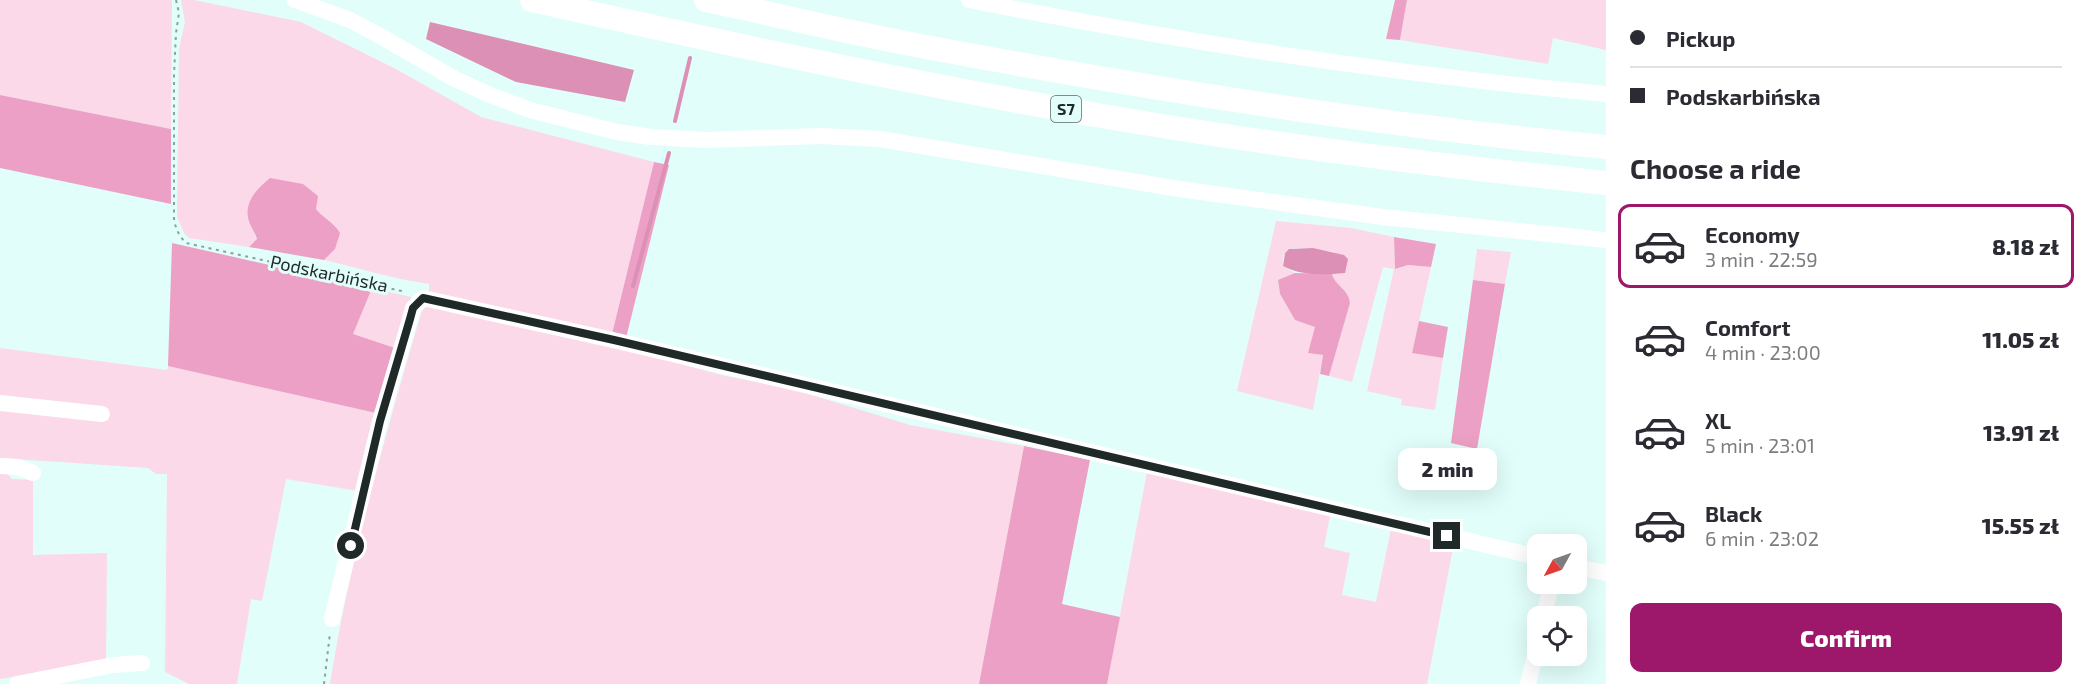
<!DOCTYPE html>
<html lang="en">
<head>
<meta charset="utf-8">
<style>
	body { margin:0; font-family:"Exo 2",sans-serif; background:#f2f2f3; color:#2b2b33; height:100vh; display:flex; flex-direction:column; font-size:22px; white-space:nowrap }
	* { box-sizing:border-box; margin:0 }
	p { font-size:20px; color:#7c7c81 }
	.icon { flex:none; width:33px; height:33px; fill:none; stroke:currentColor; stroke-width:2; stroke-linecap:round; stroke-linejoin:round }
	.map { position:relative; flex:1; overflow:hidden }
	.side { display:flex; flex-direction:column; background:#fff; width:480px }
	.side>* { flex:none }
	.hud { display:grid; align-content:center; height:132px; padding:0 24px; background:#fff }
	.needle { width:39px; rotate:230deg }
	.tools { position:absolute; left:1527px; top:534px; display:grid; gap:12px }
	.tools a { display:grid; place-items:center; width:60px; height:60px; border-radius:12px; background:#fff; box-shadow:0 6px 24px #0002; font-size:30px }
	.end { position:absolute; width:27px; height:27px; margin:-14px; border:8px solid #1f2928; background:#fff; box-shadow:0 0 0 3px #fff }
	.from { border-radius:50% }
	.bubble { position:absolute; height:42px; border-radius:12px; background:#fff; box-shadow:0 6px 24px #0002; font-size:20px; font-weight:800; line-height:42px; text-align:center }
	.hud b { display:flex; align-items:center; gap:21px; height:57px; font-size:22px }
	.hud b+b { border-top:2px solid #e1e1e2 }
	.hud i { width:15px; height:15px; background:#2b2b33 }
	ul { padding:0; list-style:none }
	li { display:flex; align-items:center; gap:18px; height:84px; margin:0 12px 9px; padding:0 12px; border:3px solid transparent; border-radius:12px }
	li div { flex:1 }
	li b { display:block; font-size:22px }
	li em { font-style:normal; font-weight:800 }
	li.selected { border-color:#9d186a }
	li>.icon { width:54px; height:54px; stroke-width:1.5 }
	h2 { padding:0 24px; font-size:27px; line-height:72px }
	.action { display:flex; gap:12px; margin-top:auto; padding:12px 24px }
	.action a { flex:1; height:69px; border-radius:12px; background:#9d186a; color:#fff; font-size:24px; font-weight:800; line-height:69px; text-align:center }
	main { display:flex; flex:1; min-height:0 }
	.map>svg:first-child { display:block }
	.green { fill:#fbd9e8 }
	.forest { fill:#eda0c5 }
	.water { fill:#dc90b5 }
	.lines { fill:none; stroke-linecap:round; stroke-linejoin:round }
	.stream { stroke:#dc90b5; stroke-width:4 }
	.path { stroke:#8ca09d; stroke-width:2; stroke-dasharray:3 4.5; stroke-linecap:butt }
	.minor { stroke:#fff; stroke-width:16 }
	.highway { stroke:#fff; stroke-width:24 }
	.route { stroke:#1f2928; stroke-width:8 }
	.labels { text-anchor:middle; stroke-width:6; stroke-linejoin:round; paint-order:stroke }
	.shield { fill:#e2fefa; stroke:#5a6967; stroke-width:1.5 }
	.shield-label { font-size:16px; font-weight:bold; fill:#1f2928 }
	.street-label { font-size:18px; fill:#1f2928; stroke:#e2fefa }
</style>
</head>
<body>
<main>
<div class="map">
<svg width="1606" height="684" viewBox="0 0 1606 684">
	<rect width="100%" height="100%" fill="#e2fefa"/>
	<path class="green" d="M0 0H172L171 129 0 95Z
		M181 0H194L301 22 396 69 481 117 654 162 612 334 429 294V284C393 279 359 268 324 260L335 249 336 226 322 216 316 209 248 206V220L257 240 249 247 189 238 184 233 177 217 179 49 185 22Z
		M1407 0H1606V50L1553 38 1548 64 1400 40Z
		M1276 221 1351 228 1394 237 1395 269 1408 265 1431 267 1412 353 1443 358 1435 410 1401 405 1402 399 1367 391 1394 269 1383 267 1352 382 1329 376 1350 303C1349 294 1343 286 1334 283L1332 274 1345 273 1334 252C1325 251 1298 246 1290 249 1283 251 1282 260 1283 266L1295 273 1278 281 1280 294 1295 320 1316 327 1308 353 1323 355 1313 410 1237 391Z
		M1477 249 1511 252 1505 284 1473 280Z
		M372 288 411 297 395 348 352 334Z
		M431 304 600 342 725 376 789 388 910 425 1024 446 979 684H330C350 557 386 433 422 310Z
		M0 348 167 370 168 366 376 413 358 491 286 479 262 601 251 599 237 684H189L165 672 167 474H156L148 468 0 458Z
		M0 472H6L12 479 33 480V555L107 553 106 661 0 679Z
		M1147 472 1330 516 1324 547 1350 553 1342 595 1376 602 1391 529 1454 543 1427 684H1107Z"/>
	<path class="forest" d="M1395 0H1407L1400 40 1386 39Z
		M0 95 171 129V204L0 168Z
		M654 162 669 165 626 338 612 334Z
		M270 178 303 184 318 196 316 209C324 219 334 222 340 233L335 249 324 260 249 247 257 239C255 232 249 225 248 218 245 200 258 188 270 178Z
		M1394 237 1436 244 1431 267 1408 265 1395 269Z
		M172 243 372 288 353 334 395 348 376 413 168 366Z
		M1295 273 1332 274C1335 286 1349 289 1350 303L1329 376 1320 374 1323 355 1308 353 1315 327 1295 320 1280 294 1278 280Z
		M1473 280 1505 284 1477 449 1451 443Z
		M1419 321 1448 327 1443 358 1412 353Z
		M1024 446 1090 460 1062 604 1120 617 1107 684H979Z"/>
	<path class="water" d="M430 22 634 70 625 102 516 82 426 39Z
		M1313 248 1344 255 1348 259 1345 273C1322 275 1302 276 1283 266L1285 253 1289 249Z"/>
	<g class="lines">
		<path class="stream" d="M675 121 690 58
			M633 286 669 153"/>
		<path class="path" d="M176 0 179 13 176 33 174 75V220C176 229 179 236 186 243L406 292
			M324 684 330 633"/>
		<path class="minor" d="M295 0 350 20 382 37 453 78 490 95 530 110 617 132 651 137 705 140 821 136 880 139 1179 189 1383 217 1606 240
			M969 0C1180 42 1392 74 1606 94
			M0 403 102 414
			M0 466 18 467 33 473
			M1576 567 1606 573
			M1544 616 1551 584
			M332 619 380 421 410 319 413 308 423 298 613 340 1538 557
			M17 684 113 665 142 663
			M1528 684 1538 643"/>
		<path class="highway" d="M532 0C737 46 942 90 1150 124 1301 149 1453 167 1606 183
			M706 0C778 15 849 33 921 46 1148 89 1377 125 1606 147"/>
	</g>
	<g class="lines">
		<path class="route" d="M351 546 380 421 410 319 413 308 423 298 614 340 1447 536"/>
	</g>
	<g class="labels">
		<rect class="shield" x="1051" y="96" width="30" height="26" rx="4.5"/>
		<g class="shield-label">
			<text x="1066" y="115">S7</text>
		</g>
		<g class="street-label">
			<text transform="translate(329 274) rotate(12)" y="6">Podskarbińska</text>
		</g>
	</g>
</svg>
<div class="tools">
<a><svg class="needle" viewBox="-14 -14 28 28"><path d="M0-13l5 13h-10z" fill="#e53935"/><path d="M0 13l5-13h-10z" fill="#7c7c81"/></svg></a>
<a><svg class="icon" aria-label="locate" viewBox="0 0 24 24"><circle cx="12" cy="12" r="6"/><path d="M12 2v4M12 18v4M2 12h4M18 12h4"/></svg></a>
</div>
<i class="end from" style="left:351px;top:546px"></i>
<i class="end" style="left:1447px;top:536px"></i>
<div class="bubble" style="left:1398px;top:448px;width:99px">2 min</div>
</div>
<section class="side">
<div class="hud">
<b><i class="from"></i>Pickup</b>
<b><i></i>Podskarbińska</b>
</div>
<h2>Choose a ride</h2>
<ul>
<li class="selected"><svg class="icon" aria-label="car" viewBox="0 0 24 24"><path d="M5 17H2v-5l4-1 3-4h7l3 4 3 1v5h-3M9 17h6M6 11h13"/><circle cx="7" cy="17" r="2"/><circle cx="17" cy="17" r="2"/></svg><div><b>Economy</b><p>3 min · 22:59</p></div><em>8.18 zł</em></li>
<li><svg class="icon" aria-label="car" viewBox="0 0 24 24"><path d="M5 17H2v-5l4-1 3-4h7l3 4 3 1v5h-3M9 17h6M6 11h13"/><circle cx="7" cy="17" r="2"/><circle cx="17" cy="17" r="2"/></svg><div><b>Comfort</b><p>4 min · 23:00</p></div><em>11.05 zł</em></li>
<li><svg class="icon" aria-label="car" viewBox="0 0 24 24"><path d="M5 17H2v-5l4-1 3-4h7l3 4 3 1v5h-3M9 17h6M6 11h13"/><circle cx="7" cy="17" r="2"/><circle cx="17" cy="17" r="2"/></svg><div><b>XL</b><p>5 min · 23:01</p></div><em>13.91 zł</em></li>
<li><svg class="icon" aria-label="car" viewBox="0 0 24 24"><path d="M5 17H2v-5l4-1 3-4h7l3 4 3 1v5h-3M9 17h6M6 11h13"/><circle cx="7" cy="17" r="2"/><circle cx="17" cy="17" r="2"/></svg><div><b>Black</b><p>6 min · 23:02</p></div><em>15.55 zł</em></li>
</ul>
<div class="action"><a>Confirm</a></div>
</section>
</main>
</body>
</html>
